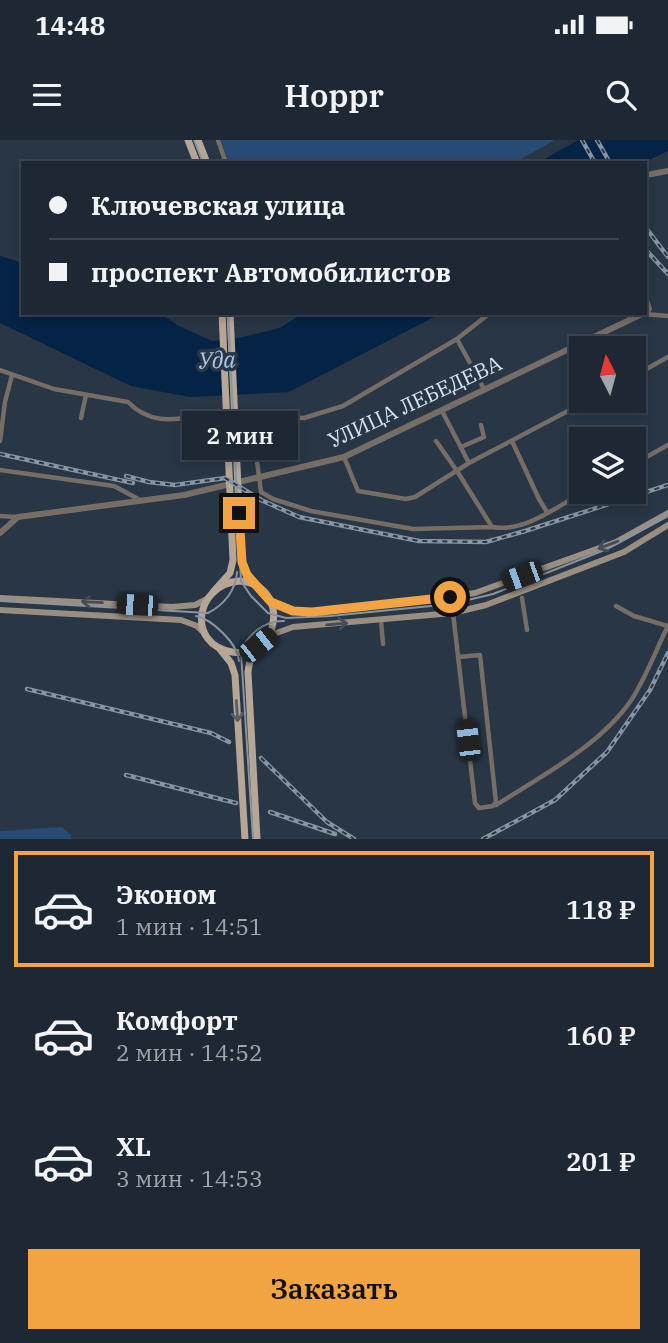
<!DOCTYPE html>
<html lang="ru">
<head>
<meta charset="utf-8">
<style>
	body { margin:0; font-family:"IBM Plex Serif",serif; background:#26303c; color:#f1f3f6; height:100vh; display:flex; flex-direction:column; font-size:26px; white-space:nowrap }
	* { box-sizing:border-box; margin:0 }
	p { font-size:23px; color:#a1a6ac }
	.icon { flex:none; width:38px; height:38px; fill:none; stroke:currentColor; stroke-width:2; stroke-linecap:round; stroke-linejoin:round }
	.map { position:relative; height:699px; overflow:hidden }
	.panel { display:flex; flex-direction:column; background:#1e2834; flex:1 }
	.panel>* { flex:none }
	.guide { position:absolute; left:21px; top:21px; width:626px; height:154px; border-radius:0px; box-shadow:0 4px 10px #0003,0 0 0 2px #3c444f; display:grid; align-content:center; height:154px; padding:0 28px; background:#1e2834 }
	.needle { width:46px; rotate:354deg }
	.buttons { position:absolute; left:569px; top:196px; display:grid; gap:14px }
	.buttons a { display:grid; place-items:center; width:77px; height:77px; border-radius:0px; background:#1e2834; box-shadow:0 4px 10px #0003,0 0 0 2px #3c444f; font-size:35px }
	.end { position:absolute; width:32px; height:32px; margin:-16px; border:9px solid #f3a442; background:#111; box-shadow:0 0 0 4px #111 }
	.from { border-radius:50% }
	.bubble { position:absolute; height:49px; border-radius:0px; background:#1e2834; box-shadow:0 4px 10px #0003,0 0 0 2px #3c444f; font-size:23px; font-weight:600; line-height:49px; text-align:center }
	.car { position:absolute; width:21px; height:42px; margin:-21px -10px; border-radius:9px; box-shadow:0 0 5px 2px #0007; background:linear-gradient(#222 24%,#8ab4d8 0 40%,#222 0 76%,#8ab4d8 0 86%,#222 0) }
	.guide b { display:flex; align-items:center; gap:24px; height:66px; font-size:26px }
	.guide b+b { border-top:2px solid #3c444f }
	.guide i { width:18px; height:18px; background:#f1f3f6 }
	ul { padding:12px 0 0; list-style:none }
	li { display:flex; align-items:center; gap:21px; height:116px; margin:0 14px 10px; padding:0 14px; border:4px solid transparent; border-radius:0px }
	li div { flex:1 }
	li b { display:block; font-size:26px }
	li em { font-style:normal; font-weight:600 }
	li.on { border-color:#f3a442 }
	li>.icon { width:63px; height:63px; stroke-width:1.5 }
	.action { display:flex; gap:14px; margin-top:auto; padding:14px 28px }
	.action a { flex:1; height:80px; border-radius:0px; background:#f3a442; color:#111; font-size:28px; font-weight:600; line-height:80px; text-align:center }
	.status { display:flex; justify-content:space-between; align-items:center; height:49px; padding:0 35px; background:#1e2834; direction:ltr }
	.status svg { height:19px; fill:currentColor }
	header { display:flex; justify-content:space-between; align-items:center; height:91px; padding:0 28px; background:#1e2834; font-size:32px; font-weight:600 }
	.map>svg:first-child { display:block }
	.green { fill:#284b74 }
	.water { fill:#052345 }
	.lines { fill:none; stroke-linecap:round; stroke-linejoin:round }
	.minor { stroke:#766e66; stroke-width:4.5 }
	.tertiary { stroke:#766e66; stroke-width:6 }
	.secondary { stroke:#9a8e81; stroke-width:6 }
	.primary { stroke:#b6a696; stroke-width:7 }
	.tram { stroke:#8894a1; stroke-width:2 }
	.rail-casing { stroke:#8894a1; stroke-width:4.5 }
	.rail { stroke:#283646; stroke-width:2; stroke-dasharray:5; stroke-linecap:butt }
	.oneway { stroke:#444c55 }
	.oneway2 { stroke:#5a5d62 }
	.route { stroke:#f3a442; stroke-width:9 }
	.labels { text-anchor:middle; stroke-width:7; stroke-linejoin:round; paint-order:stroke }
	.street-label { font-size:21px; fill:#dbe4ef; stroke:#283646 }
	.water-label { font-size:23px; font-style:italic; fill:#abc8ec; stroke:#283646 }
</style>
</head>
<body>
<div class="status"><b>14:48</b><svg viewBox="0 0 49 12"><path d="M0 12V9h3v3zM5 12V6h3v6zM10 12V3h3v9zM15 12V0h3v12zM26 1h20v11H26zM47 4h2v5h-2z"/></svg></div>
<header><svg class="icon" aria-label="menu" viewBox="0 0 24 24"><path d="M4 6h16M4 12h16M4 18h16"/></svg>Hoppr<svg class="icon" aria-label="search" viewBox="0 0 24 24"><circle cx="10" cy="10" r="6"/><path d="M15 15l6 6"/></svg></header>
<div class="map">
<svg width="668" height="699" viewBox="0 0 668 699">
	<rect width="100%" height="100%" fill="#283646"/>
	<path class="green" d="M221 0H555L514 23H229Z
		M62 687 71 695V699H0V691Z"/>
	<path class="water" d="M578 0H668V11L642 23H538Z
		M0 116 17 121 23 125V173H159L179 186 212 201 239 198 280 188 303 173H442L289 252 190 257 131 246 0 183Z"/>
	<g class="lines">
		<path class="minor" d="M218 0 226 23
			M645 174 668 176
			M457 199 490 173
			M0 230 54 249 128 262C155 290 185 276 219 274 228 273 238 274 247 274L252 282 261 352 273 359 311 371 413 389 492 387C524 393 556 367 584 352
			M634 236 668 217
			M442 271 469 323
			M81 278 86 255
			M253 285 259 278 265 276 304 278 343 266 457 199 484 249
			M0 301 5 262 12 235
			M436 301 457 331 492 387
			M512 301 539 359 547 372
			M461 307 484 297 481 285
			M344 317 358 351 406 359 415 357 469 323 587 261
			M634 324 668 305
			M0 330 114 346 140 360
			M0 376 17 377
			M522 458 527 490
			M616 466 634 476 668 486
			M453 473 475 663 479 668 493 666 496 662 480 515 458 517
			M381 480 383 504
			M496 665C542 636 602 604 632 559 646 537 656 510 668 486"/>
		<path class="tertiary" d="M646 35 668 31
			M646 160 649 169 646 172
			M0 393 18 377 184 355 344 317 644 173"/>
		<path class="secondary" d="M0 458 172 467 195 465 207 459
			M271 462 293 471 311 472 404 463 475 453 616 402 668 373
			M0 470 181 480 197 486 204 493
			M271 495 293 487 453 473 486 465 624 412 668 385"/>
		<path class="primary" d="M188 0 197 23
			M198 0 207 23
			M230 173 241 413 244 428 254 444
			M239 441C291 444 281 520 232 512 186 504 195 445 239 441Z
			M213 452 230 433 233 420 222 173
			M219 508 231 523 235 535 245 699
			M257 699 248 532 250 519 258 506"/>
		<path class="tram" d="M194 0 203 23
			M228 173 241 441 251 456 268 473 286 478 330 476 451 464 493 454 607 409 668 376
			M0 461 208 473C224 465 236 450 237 432
			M196 476C212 479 238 504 239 521
			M253 699 241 512C247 494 266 480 284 481"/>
		<g class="rail-casing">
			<path id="rail" d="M582 0 595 23
				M597 0 610 23
				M646 88 668 117
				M646 110 668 134
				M0 314 133 343
				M126 336 149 342 175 345 225 338 261 360 299 377 419 401 486 402 525 391 668 345
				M27 549 211 593 229 602
				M261 618 327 682 354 699
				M126 635 236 663
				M270 672 335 694
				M483 699 555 660 607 612 650 550 668 513"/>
		</g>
		<use href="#rail" class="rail"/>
	</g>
	<defs><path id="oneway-shaft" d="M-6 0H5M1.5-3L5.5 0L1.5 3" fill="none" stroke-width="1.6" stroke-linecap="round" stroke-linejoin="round" transform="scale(1.75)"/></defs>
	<g class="oneway">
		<use href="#oneway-shaft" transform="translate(608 405) rotate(159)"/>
		<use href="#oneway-shaft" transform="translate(92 462) rotate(-177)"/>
		<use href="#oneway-shaft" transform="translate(337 484) rotate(-5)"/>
	</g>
	<use class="oneway2" href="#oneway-shaft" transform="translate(237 571) rotate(86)"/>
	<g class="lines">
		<path class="route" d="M239 373 242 422 247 435 271 462 293 471 312 472 450 457"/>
	</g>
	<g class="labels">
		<g class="street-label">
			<text transform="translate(415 262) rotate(-25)" y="7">УЛИЦА ЛЕБЕДЕВА</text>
		</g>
		<g class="water-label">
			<text transform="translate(217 220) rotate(-2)" y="8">Уда</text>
		</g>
	</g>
</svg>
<div class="buttons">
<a><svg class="needle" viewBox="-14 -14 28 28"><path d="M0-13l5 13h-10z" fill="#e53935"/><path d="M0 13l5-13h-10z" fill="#a1a6ac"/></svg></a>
<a><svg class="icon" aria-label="layers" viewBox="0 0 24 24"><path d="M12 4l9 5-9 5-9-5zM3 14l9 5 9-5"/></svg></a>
</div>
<i class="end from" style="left:450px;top:457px"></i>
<i class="end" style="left:239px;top:373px"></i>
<div class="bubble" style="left:182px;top:271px;width:116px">2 мин</div>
<i class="car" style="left:522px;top:436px;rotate:250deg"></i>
<i class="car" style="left:137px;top:465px;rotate:273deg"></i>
<i class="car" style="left:258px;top:505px;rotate:52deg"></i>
<i class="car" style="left:468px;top:600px;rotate:353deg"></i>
<div class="guide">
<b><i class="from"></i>Ключевская улица</b>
<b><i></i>проспект Автомобилистов</b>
</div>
</div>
<section class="panel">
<ul>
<li class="on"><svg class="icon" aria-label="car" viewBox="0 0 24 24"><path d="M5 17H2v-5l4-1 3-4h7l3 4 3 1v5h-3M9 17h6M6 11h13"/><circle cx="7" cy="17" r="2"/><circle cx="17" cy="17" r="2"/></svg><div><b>Эконом</b><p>1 мин · 14:51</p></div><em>118 ₽</em></li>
<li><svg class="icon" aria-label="car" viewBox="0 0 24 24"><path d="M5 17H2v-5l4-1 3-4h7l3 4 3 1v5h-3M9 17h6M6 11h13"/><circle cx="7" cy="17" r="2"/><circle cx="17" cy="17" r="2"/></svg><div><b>Комфорт</b><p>2 мин · 14:52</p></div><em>160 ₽</em></li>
<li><svg class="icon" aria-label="car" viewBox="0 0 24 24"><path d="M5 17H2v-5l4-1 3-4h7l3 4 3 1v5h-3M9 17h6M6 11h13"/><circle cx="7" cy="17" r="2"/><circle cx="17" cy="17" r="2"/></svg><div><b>XL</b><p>3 мин · 14:53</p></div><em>201 ₽</em></li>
</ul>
<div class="action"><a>Заказать</a></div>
</section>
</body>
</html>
